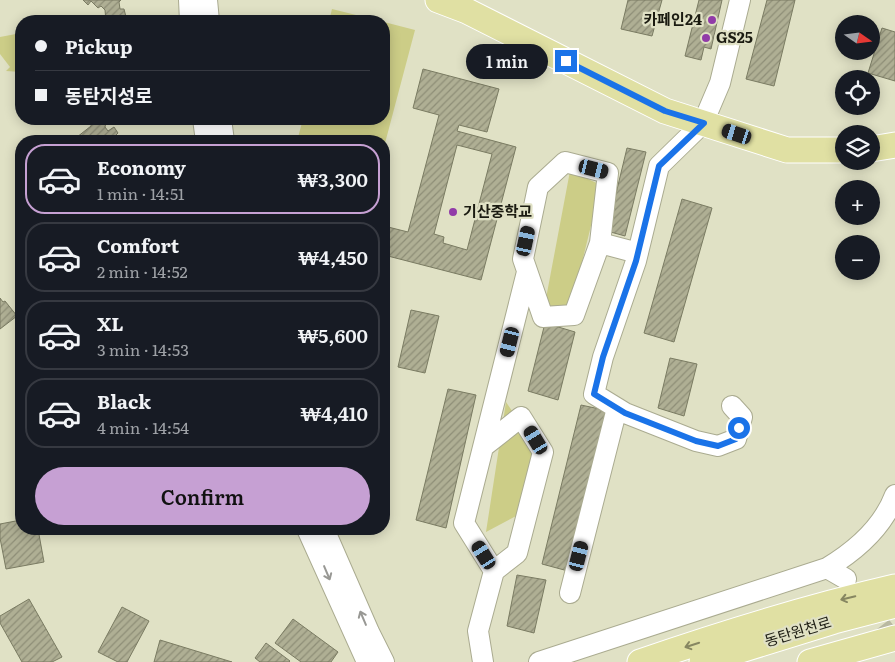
<!DOCTYPE html>
<html lang="en">
<head>
<meta charset="utf-8">
<style>
	body { margin:0; font-family:Literata,"Noto Sans KR",serif; background:#242831; color:#f1f3f6; height:100vh; display:flex; flex-direction:column; font-size:19px; white-space:nowrap }
	* { box-sizing:border-box; margin:0 }
	p { font-size:16px; color:#9ea1a6 }
	.icon { flex:none; width:28px; height:28px; fill:none; stroke:currentColor; stroke-width:2; stroke-linecap:round; stroke-linejoin:round }
	.map { position:relative; flex:1; overflow:hidden }
	.details { position:absolute; left:15px; top:135px; width:375px; height:400px; display:flex; flex-direction:column; background:#171b24; border-radius:20px; box-shadow:0 2px 12px #0003 }
	.details>* { flex:none }
	.top-card { position:absolute; left:15px; top:15px; width:375px; height:110px; border-radius:20px; box-shadow:0 2px 12px #0003; display:grid; align-content:center; height:110px; padding:0 20px; background:#171b24 }
	.needle { width:32px; rotate:104deg }
	.fabs { position:absolute; left:835px; top:15px; display:grid; gap:10px }
	.fabs a { display:grid; place-items:center; width:45px; height:45px; border-radius:50%; background:#171b24; box-shadow:0 2px 12px #0003; font-size:25px }
	.end { position:absolute; width:22px; height:22px; margin:-11px; border:6px solid #1a73e8; background:#fff; box-shadow:0 0 0 2px #fff }
	.from { border-radius:50% }
	.bubble { position:absolute; height:35px; border-radius:18px; background:#171b24; box-shadow:0 2px 12px #0003; font-size:16px; font-weight:600; line-height:35px; text-align:center }
	.car { position:absolute; width:15px; height:30px; margin:-15px -8px; border-radius:6px; box-shadow:0 0 4px 1px #0007; background:linear-gradient(#222 24%,#8ab4d8 0 40%,#222 0 76%,#8ab4d8 0 86%,#222 0) }
	.top-card b { display:flex; align-items:center; gap:18px; height:48px; font-size:19px }
	.top-card b+b { border-top:1px solid #363941 }
	.top-card i { width:12px; height:12px; background:#f1f3f6 }
	ul { padding:9px 0 0; list-style:none }
	li { display:flex; align-items:center; gap:15px; height:70px; margin:0 10px 8px; padding:0 10px; border:2px solid #363941; border-radius:20px }
	li div { flex:1 }
	li b { display:block; font-size:19px }
	li em { font-style:normal; font-weight:600 }
	li.active { border-color:#c6a0d3 }
	li>.icon { width:45px; height:45px; stroke-width:1.5 }
	.button { display:flex; gap:10px; margin-top:auto; padding:10px 20px }
	.button a { flex:1; height:58px; border-radius:30px; background:#c6a0d3; color:#111; font-size:20px; font-weight:600; line-height:58px; text-align:center }
	.map>svg:first-child { display:block }
	.park { fill:#cccd87 }
	.building { fill:url(#building-hatch); stroke:#7a7b62; fill-rule:evenodd }
	.lines { fill:none; stroke-linecap:round; stroke-linejoin:round }
	.minor-tunnel { stroke:#b9b9a1; stroke-width:20; stroke-dasharray:20 10; stroke-linecap:butt }
	.minor-casing { stroke:#aaab90; stroke-width:22 }
	.major-casing { stroke:#fff; stroke-width:27 }
	.minor { stroke:#fff; stroke-width:20 }
	.major { stroke:#e0e0a3; stroke-width:25 }
	.oneway { stroke:#989894 }
	.oneway2 { stroke:#878761 }
	.route { stroke:#1a73e8; stroke-width:6 }
	.poi-dot { fill:#913ba8; stroke:#e0e1c5; stroke-width:2 }
	.labels { text-anchor:middle; stroke-width:4.5; stroke-linejoin:round; paint-order:stroke }
	.poi-label { font-size:15px; font-weight:bold; fill:#1b1b11; stroke:#e0e1c5; text-anchor:start }
	.street-label { font-size:15px; fill:#1b1b11; stroke:#e0e1c5 }
</style>
</head>
<body>
<div class="map">
<svg width="895" height="662" viewBox="0 0 895 662">
	<defs>
		<pattern id="building-hatch" width="6" height="6" patternUnits="userSpaceOnUse" patternTransform="scale(1.25)"><rect width="6" height="6" fill="#afaf94"/><path d="M-1 1l2-2M0 6l6-6M5 7l2-2" fill="none" stroke="#8e8e77"/></pattern>
	</defs>
	<rect width="100%" height="100%" fill="#e0e1c5"/>
	<path class="park" d="M332 9 380 21H329Z
		M384 22 415 30 384 147V141H297L303 119H384Z
		M21 33V72L6 71 10 67 0 54V37Z
		M570 171 601 185 570 311 544 309Z
		M506 402 535 445 518 515 486 532Z"/>
	<path class="building" d="M83 0H121L119 2 120 9H124L127 21H106L105 10 101 6 98 8 91 1 88 5Z
		M628 0H662L652 36 621 29Z
		M699 0H722L711 49 704 47 701 60 685 56Z
		M767 0H795L774 86 746 79Z
		M882 28 895 32V81L868 73Z
		M423 69 499 89 487 132 459 125 457 131 516 147 481 280 384 255V226L408 232 439 115 413 108ZM457 145 492 154 467 250 443 243 444 237 434 234Z
		M92 119H114V123L106 122 105 127 108 131 114 127 118 133 114 137 117 141H72L91 126Z
		M627 148 646 152 625 236 607 231Z
		M682 199 712 208 674 342 644 333Z
		M0 298 3 302 5 301 17 316 0 329Z
		M411 310 439 316 425 373 398 367Z
		M545 323 575 332 558 400 528 391Z
		M670 358 697 364 684 416 658 408Z
		M448 389 476 395 446 528 416 520Z
		M581 405 609 411 568 571 542 564Z
		M21 520V529H38L44 562 6 569 0 538V524Z
		M517 575 546 580 534 633 507 626Z
		M29 599 62 657 52 662H22L0 623V616Z
		M122 607 149 621 127 662H118L98 652Z
		M293 619 338 652 331 662H301L275 643Z
		M160 640 232 662H154Z
		M266 643 290 661 289 662H260L255 658Z"/>
	<g class="lines">
		<path class="minor-tunnel" d="M863 602 895 644"/>
		<g class="minor-casing">
			<path id="minor" d="M189 0 190 21
				M207 0 209 21
				M203 119 206 141
				M221 119 224 141
				M565 162 608 173 600 243 574 315 543 317 523 259 538 187Z
				M600 243 638 253
				M732 406 742 417 736 439 718 446 696 441 625 413 594 394 603 357 636 261 659 166 703 123 720 83 740 0
				M483 447 521 417 543 452 517 553 494 571 464 523 527 272
				M307 529 367 662
				M324 529 369 632 384 662
				M827 568 846 579
				M570 593 617 408
				M483 662 478 631 494 571
				M539 662 827 568C857 550 883 527 895 495"/>
		</g>
		<g class="major-casing">
			<path id="major" d="M438 0 467 11 665 111 787 150H844
				M871 149 895 145
				M640 662C724 633 809 607 895 587
				M702 662 834 621 895 605
				M810 662 895 638"/>
		</g>
		<use href="#minor" class="minor"/>
		<use href="#major" class="major"/>
	</g>
	<defs><path id="oneway-shaft" d="M-6 0H5M1.5-3L5.5 0L1.5 3" fill="none" stroke-width="1.6" stroke-linecap="round" stroke-linejoin="round" transform="scale(1.25)"/></defs>
	<g class="oneway">
		<use href="#oneway-shaft" transform="translate(327 573) rotate(67)"/>
		<use href="#oneway-shaft" transform="translate(363 618) rotate(-113)"/>
	</g>
	<g class="oneway2">
		<use href="#oneway-shaft" transform="translate(848 598) rotate(167)"/>
		<use href="#oneway-shaft" transform="translate(692 645) rotate(162)"/>
	</g>
	<g class="lines">
		<path class="route" d="M566 61 665 111 704 123 659 166 636 261 603 357 594 394 625 413 696 441 718 446 736 439 739 428"/>
	</g>
	<g class="poi-dot">
		<circle cx="712" cy="20" r="5"/>
		<circle cx="706" cy="38" r="5"/>
		<circle cx="453" cy="212" r="5"/>
	</g>
	<g class="labels">
		<g class="poi-label">
			<text x="702" y="25" text-anchor="end">카페인24</text>
			<text x="716" y="43">GS25</text>
			<text x="463" y="217">기산중학교</text>
		</g>
		<g class="street-label">
			<text transform="translate(798 632) rotate(-17)" y="5">동탄원천로</text>
		</g>
	</g>
</svg>
<div class="fabs">
<a><svg class="needle" viewBox="-14 -14 28 28"><path d="M0-13l5 13h-10z" fill="#e53935"/><path d="M0 13l5-13h-10z" fill="#9ea1a6"/></svg></a>
<a><svg class="icon" aria-label="locate" viewBox="0 0 24 24"><circle cx="12" cy="12" r="6"/><path d="M12 2v4M12 18v4M2 12h4M18 12h4"/></svg></a>
<a><svg class="icon" aria-label="layers" viewBox="0 0 24 24"><path d="M12 4l9 5-9 5-9-5zM3 14l9 5 9-5"/></svg></a>
<a>+</a>
<a>−</a>
</div>
<i class="end from" style="left:739px;top:428px"></i>
<i class="end" style="left:566px;top:61px"></i>
<div class="bubble" style="left:466px;top:44px;width:82px">1 min</div>
<i class="car" style="left:737px;top:134px;rotate:288deg"></i>
<i class="car" style="left:594px;top:169px;rotate:104deg"></i>
<i class="car" style="left:526px;top:241px;rotate:12deg"></i>
<i class="car" style="left:510px;top:342px;rotate:194deg"></i>
<i class="car" style="left:536px;top:440px;rotate:329deg"></i>
<i class="car" style="left:484px;top:555px;rotate:328deg"></i>
<i class="car" style="left:579px;top:556px;rotate:14deg"></i>
<div class="top-card">
<b><i class="from"></i>Pickup</b>
<b><i></i>동탄지성로</b>
</div>
<section class="details">
<ul>
<li class="active"><svg class="icon" aria-label="car" viewBox="0 0 24 24"><path d="M5 17H2v-5l4-1 3-4h7l3 4 3 1v5h-3M9 17h6M6 11h13"/><circle cx="7" cy="17" r="2"/><circle cx="17" cy="17" r="2"/></svg><div><b>Economy</b><p>1 min · 14:51</p></div><em>₩3,300</em></li>
<li><svg class="icon" aria-label="car" viewBox="0 0 24 24"><path d="M5 17H2v-5l4-1 3-4h7l3 4 3 1v5h-3M9 17h6M6 11h13"/><circle cx="7" cy="17" r="2"/><circle cx="17" cy="17" r="2"/></svg><div><b>Comfort</b><p>2 min · 14:52</p></div><em>₩4,450</em></li>
<li><svg class="icon" aria-label="car" viewBox="0 0 24 24"><path d="M5 17H2v-5l4-1 3-4h7l3 4 3 1v5h-3M9 17h6M6 11h13"/><circle cx="7" cy="17" r="2"/><circle cx="17" cy="17" r="2"/></svg><div><b>XL</b><p>3 min · 14:53</p></div><em>₩5,600</em></li>
<li><svg class="icon" aria-label="car" viewBox="0 0 24 24"><path d="M5 17H2v-5l4-1 3-4h7l3 4 3 1v5h-3M9 17h6M6 11h13"/><circle cx="7" cy="17" r="2"/><circle cx="17" cy="17" r="2"/></svg><div><b>Black</b><p>4 min · 14:54</p></div><em>₩4,410</em></li>
</ul>
<div class="button"><a>Confirm</a></div>
</section>
</div>
</body>
</html>
